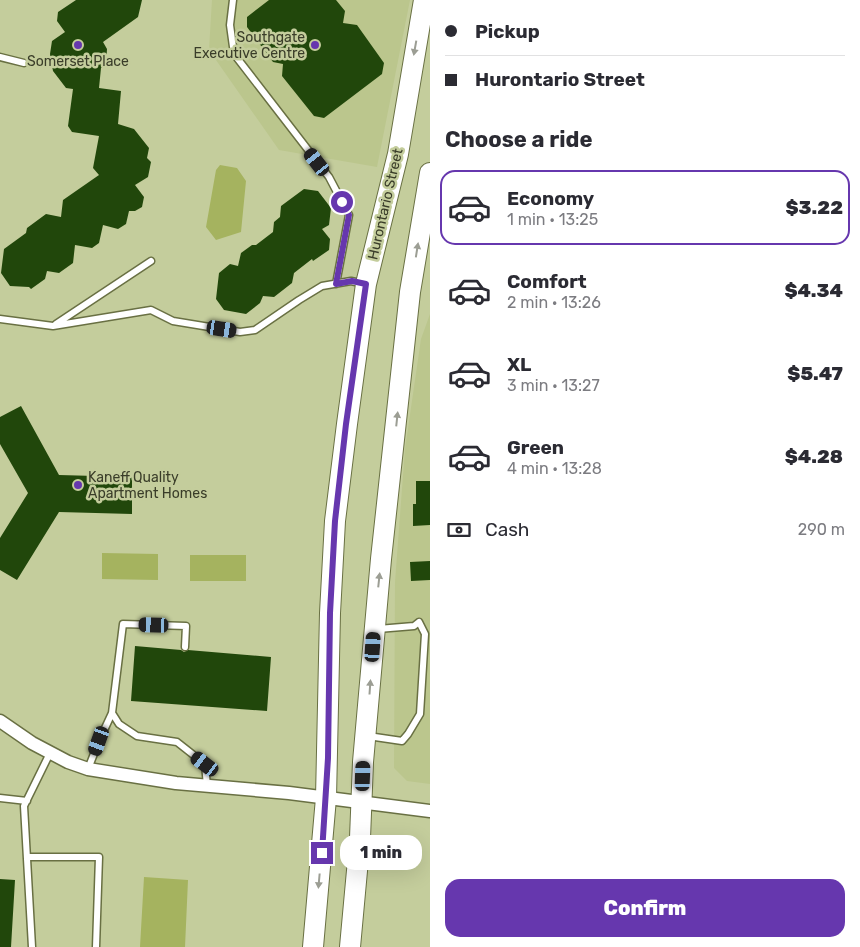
<!DOCTYPE html>
<html lang="en">
<head>
<meta charset="utf-8">
<style>
	body { margin:0; font-family:Rubik,sans-serif; background:#f2f2f3; color:#2b2b33; height:100vh; display:flex; flex-direction:column; font-size:19px; white-space:nowrap }
	* { box-sizing:border-box; margin:0 }
	p { font-size:16px; color:#7c7c81 }
	.icon { flex:none; width:28px; height:28px; fill:none; stroke:currentColor; stroke-width:2; stroke-linecap:round; stroke-linejoin:round }
	.map { position:relative; flex:1; overflow:hidden }
	.side { display:flex; flex-direction:column; background:#fff; width:430px }
	.side>* { flex:none }
	.banner { display:grid; align-content:center; height:110px; padding:0 15px; background:#fff }
	.end { position:absolute; width:22px; height:22px; margin:-11px; border:6px solid #6637ae; background:#fff; box-shadow:0 0 0 2px #fff }
	.from { border-radius:50% }
	.bubble { position:absolute; height:35px; border-radius:15px; background:#fff; box-shadow:0 5px 20px #0002; font-size:16px; font-weight:800; line-height:35px; text-align:center }
	.car { position:absolute; width:15px; height:30px; margin:-15px -8px; border-radius:6px; box-shadow:0 0 4px 1px #0007; background:linear-gradient(#222 24%,#8ab4d8 0 40%,#222 0 76%,#8ab4d8 0 86%,#222 0) }
	.banner b { display:flex; align-items:center; gap:18px; height:48px; font-size:19px }
	.banner b+b { border-top:1px solid #e1e1e2 }
	.banner i { width:12px; height:12px; background:#2b2b33 }
	ul { padding:0; list-style:none }
	li { display:flex; align-items:center; gap:15px; height:75px; margin:0 10px 8px; padding:0 5px; border:2px solid transparent; border-radius:15px }
	li div { flex:1 }
	li b { display:block; font-size:19px }
	li em { font-style:normal; font-weight:800 }
	li.active { border-color:#6637ae }
	li>.icon { width:45px; height:45px; stroke-width:1.5 }
	h2 { padding:0 15px; font-size:22px; line-height:60px }
	.pay { display:flex; align-items:center; gap:12px; height:55px; padding:0 15px; font-size:19px }
	.pay p { margin-inline-start:auto }
	.cta { display:flex; gap:10px; margin-top:auto; padding:10px 15px }
	.cta a { flex:1; height:58px; border-radius:15px; background:#6637ae; color:#fff; font-size:20px; font-weight:800; line-height:58px; text-align:center }
	main { display:flex; flex:1; min-height:0 }
	.map>svg:first-child { display:block }
	.built { fill:#bbc68d }
	.green { fill:#a5b35f }
	.building { fill:#21470b }
	.lines { fill:none; stroke-linecap:round; stroke-linejoin:round }
	.service-casing { stroke:#697043; stroke-width:9 }
	.minor-casing { stroke:#697043; stroke-width:15 }
	.primary-casing { stroke:#697043; stroke-width:22 }
	.service { stroke:#fff; stroke-width:6 }
	.minor { stroke:#fff; stroke-width:12 }
	.primary { stroke:#fff; stroke-width:20 }
	.oneway { fill:#9c9e94 }
	.route { stroke:#6637ae; stroke-width:6 }
	.poi-dot { fill:#6637ae; stroke:#c4cd9c; stroke-width:2 }
	.labels { text-anchor:middle; stroke-width:5; stroke-linejoin:round; paint-order:stroke }
	.poi-label { font-size:14px; fill:#3a3d29; stroke:#c4cd9c; text-anchor:end }
	.street-label { font-size:14px; fill:#3a3d29; stroke:#c4cd9c }
</style>
</head>
<body>
<main>
<div class="map">
<svg width="430" height="947" viewBox="0 0 430 947">
	<rect width="100%" height="100%" fill="#c4cd9c"/>
	<path class="built" d="M212 0H410L377 167 279 150 209 50Z
		M430 314V784L407 781 394 768 395 582 405 449 421 339Z"/>
	<path class="green" d="M220 165 237 168 246 181 241 232 216 240 206 227 216 170Z
		M102 553 158 554V580L102 579Z
		M190 555H246V581H190Z
		M144 877 188 880 185 947H140Z"/>
	<path class="building" d="M76 0H142L138 17 103 42 107 49 106 64 101 68 99 88 121 91 118 124 134 129 149 148 147 158 151 162 148 177 135 185 144 197 142 207 135 211H129L126 224 118 229 103 225 99 243 92 248 75 245 73 263 59 273 47 271 45 279 31 289 29 287 10 286 1 273 4 249 26 233 27 228 46 214 61 217 63 200 99 175 93 168 99 136 72 132 68 126 73 89 66 88 53 71 50 54 52 41 65 32 57 21 58 12Z
		M269 0H336L345 11 343 23 357 25 384 63 382 74 324 118 314 116 282 76 283 64 273 62 247 27V17Z
		M304 189 318 191 331 208 329 225 322 229 330 239 329 250 313 261 312 259 294 273 292 283 274 297 263 296 260 303 246 314 224 310 216 299 219 273 230 264 238 266 241 253 252 245H256L273 232 274 222 280 217 281 206Z
		M21 406 59 475 132 477V514L59 512 17 580 0 570V538L28 493 0 444V417Z
		M416 481H430V525L413 526V504H416Z
		M430 561V580L411 581 410 562Z
		M135 646 181 650 184 652 188 650 271 657 267 711 131 701Z
		M0 879 15 880 11 947H0Z"/>
	<g class="lines">
		<g class="service-casing">
			<path id="service" d="M233 0 230 25 234 54 329 177 349 215 336 284
				M0 57 24 63
				M0 319 53 326 151 310 173 321 240 332 255 330 299 300 322 286 351 281 365 284
				M56 324 151 261
				M185 647 186 626 123 624 112 713 119 724 137 736 177 742 205 764 207 786
				M368 736 402 741 408 734 420 714 425 634 419 622 414 626 378 629
				M88 769 99 741 112 713
				M0 798 27 801
				M27 857H99L96 947
				M32 947 24 806 50 753"/>
		</g>
		<g class="minor-casing">
			<path id="minor" d="M0 721 32 743 68 762 88 769 176 783 289 793 430 811"/>
		</g>
		<g class="primary-casing">
			<path id="primary" d="M313 947 326 798 330 613 335 521 347 424 366 284 398 154 424 0
				M350 947 360 838 363 762 381 559 410 292 430 173"/>
		</g>
		<use href="#service" class="service"/>
		<use href="#minor" class="minor"/>
		<use href="#primary" class="primary"/>
	</g>
	<defs><path id="oneway-solid" d="M-6-.8H1V-3.2L6.5 0L1 3.2V.8H-6Z" transform="scale(1.25)"/></defs>
	<g class="oneway">
		<use href="#oneway-solid" transform="translate(415 48) rotate(100)"/>
		<use href="#oneway-solid" transform="translate(417 250) rotate(-81)"/>
		<use href="#oneway-solid" transform="translate(397 419) rotate(-84)"/>
		<use href="#oneway-solid" transform="translate(379 580) rotate(-84)"/>
		<use href="#oneway-solid" transform="translate(370 687) rotate(-86)"/>
		<use href="#oneway-solid" transform="translate(319 881) rotate(95)"/>
	</g>
	<g class="lines">
		<path class="route" d="M322 853 328 758 330 613 335 521 346 424 366 284 352 281 336 284 349 215 342 202"/>
	</g>
	<g class="poi-dot">
		<circle cx="78" cy="45" r="5"/>
		<circle cx="315" cy="45" r="5"/>
		<circle cx="78" cy="485" r="5"/>
	</g>
	<g class="labels">
		<g class="poi-label">
			<text x="305" y="42">Southgate<tspan x="305" dy="16">Executive Centre</tspan></text>
			<text x="78" y="66" text-anchor="middle">Somerset Place</text>
			<text x="88" y="482" text-anchor="start">Kaneff Quality<tspan x="88" dy="16">Apartment Homes</tspan></text>
		</g>
		<g class="street-label">
			<text transform="translate(385 204) rotate(-77)" y="5">Hurontario Street</text>
		</g>
	</g>
</svg>
<i class="end from" style="left:342px;top:202px"></i>
<i class="end" style="left:322px;top:853px"></i>
<div class="bubble" style="left:340px;top:835px;width:82px">1 min</div>
<i class="car" style="left:317px;top:162px;rotate:322deg"></i>
<i class="car" style="left:222px;top:329px;rotate:99deg"></i>
<i class="car" style="left:154px;top:625px;rotate:272deg"></i>
<i class="car" style="left:373px;top:647px;rotate:4deg"></i>
<i class="car" style="left:99px;top:741px;rotate:200deg"></i>
<i class="car" style="left:205px;top:764px;rotate:307deg"></i>
<i class="car" style="left:363px;top:776px;rotate:2deg"></i>
</div>
<section class="side">
<div class="banner">
<b><i class="from"></i>Pickup</b>
<b><i></i>Hurontario Street</b>
</div>
<h2>Choose a ride</h2>
<ul>
<li class="active"><svg class="icon" aria-label="car" viewBox="0 0 24 24"><path d="M5 17H2v-5l4-1 3-4h7l3 4 3 1v5h-3M9 17h6M6 11h13"/><circle cx="7" cy="17" r="2"/><circle cx="17" cy="17" r="2"/></svg><div><b>Economy</b><p>1 min · 13:25</p></div><em>$3.22</em></li>
<li><svg class="icon" aria-label="car" viewBox="0 0 24 24"><path d="M5 17H2v-5l4-1 3-4h7l3 4 3 1v5h-3M9 17h6M6 11h13"/><circle cx="7" cy="17" r="2"/><circle cx="17" cy="17" r="2"/></svg><div><b>Comfort</b><p>2 min · 13:26</p></div><em>$4.34</em></li>
<li><svg class="icon" aria-label="car" viewBox="0 0 24 24"><path d="M5 17H2v-5l4-1 3-4h7l3 4 3 1v5h-3M9 17h6M6 11h13"/><circle cx="7" cy="17" r="2"/><circle cx="17" cy="17" r="2"/></svg><div><b>XL</b><p>3 min · 13:27</p></div><em>$5.47</em></li>
<li><svg class="icon" aria-label="car" viewBox="0 0 24 24"><path d="M5 17H2v-5l4-1 3-4h7l3 4 3 1v5h-3M9 17h6M6 11h13"/><circle cx="7" cy="17" r="2"/><circle cx="17" cy="17" r="2"/></svg><div><b>Green</b><p>4 min · 13:28</p></div><em>$4.28</em></li>
</ul>
<div class="pay"><svg class="icon" aria-label="cash" viewBox="0 0 24 24"><path d="M3 7h18v10H3z"/><circle cx="12" cy="12" r="2"/></svg>Cash<p>290 m</p></div>
<div class="cta"><a>Confirm</a></div>
</section>
</main>
</body>
</html>
